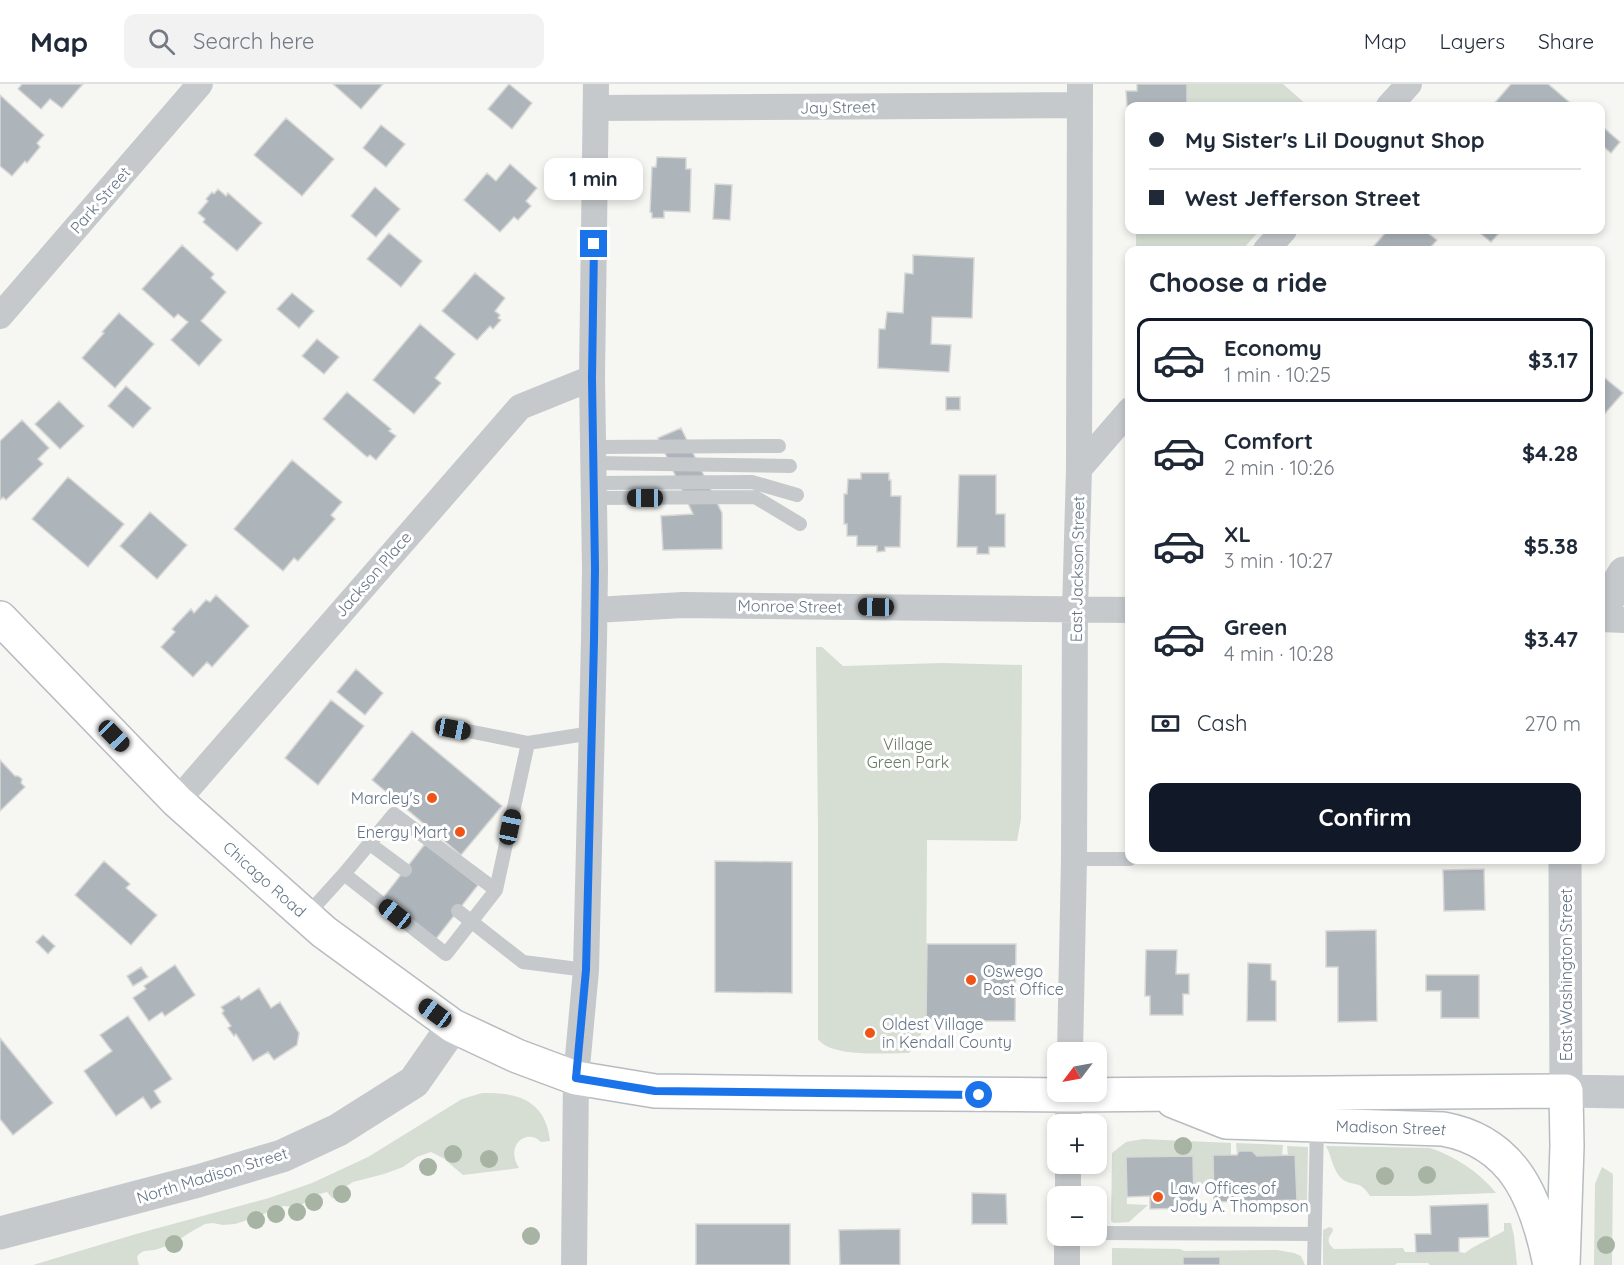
<!DOCTYPE html>
<html lang="en">
<head>
<meta charset="utf-8">
<style>
	body { margin:0; font-family:Quicksand,sans-serif; background:#f2f2f3; color:#1f2937; height:100vh; display:flex; flex-direction:column; font-size:22px; white-space:nowrap }
	* { box-sizing:border-box; margin:0 }
	p { font-size:20px; color:#747a83 }
	.icon { flex:none; width:33px; height:33px; fill:none; stroke:currentColor; stroke-width:2; stroke-linecap:round; stroke-linejoin:round }
	.map { position:relative; flex:1; overflow:hidden }
	.panel { position:absolute; left:1125px; top:162px; width:480px; height:618px; display:flex; flex-direction:column; background:#fff; border-radius:12px; box-shadow:0 3px 9px #0003 }
	.panel>* { flex:none }
	.hud { position:absolute; left:1125px; top:18px; width:480px; height:132px; border-radius:12px; box-shadow:0 3px 9px #0003; display:grid; align-content:center; height:132px; padding:0 24px; background:#fff }
	.needle { width:39px; rotate:238deg }
	.fabs { position:absolute; left:1047px; top:958px; display:grid; gap:12px }
	.fabs a { display:grid; place-items:center; width:60px; height:60px; border-radius:12px; background:#fff; box-shadow:0 3px 9px #0003; font-size:30px }
	.end { position:absolute; width:27px; height:27px; margin:-14px; border:8px solid #1a73e8; background:#fff; box-shadow:0 0 0 3px #fff }
	.from { border-radius:50% }
	.bubble { position:absolute; height:42px; border-radius:12px; background:#fff; box-shadow:0 3px 9px #0003; font-size:20px; font-weight:700; line-height:42px; text-align:center }
	.car { position:absolute; width:18px; height:36px; margin:-18px -9px; border-radius:8px; box-shadow:0 0 4px 2px #0007; background:linear-gradient(#222 24%,#8ab4d8 0 40%,#222 0 76%,#8ab4d8 0 86%,#222 0) }
	.hud b { display:flex; align-items:center; gap:21px; height:57px; font-size:22px }
	.hud b+b { border-top:2px solid #e0e1e3 }
	.hud i { width:15px; height:15px; background:#1f2937 }
	ul { padding:0; list-style:none }
	li { display:flex; align-items:center; gap:18px; height:84px; margin:0 12px 9px; padding:0 12px; border:3px solid transparent; border-radius:12px }
	li div { flex:1 }
	li b { display:block; font-size:22px }
	li em { font-style:normal; font-weight:700 }
	li.active { border-color:#111827 }
	li>.icon { width:54px; height:54px; stroke-width:1.5 }
	h2 { padding:0 24px; font-size:27px; line-height:72px }
	.pay { display:flex; align-items:center; gap:15px; height:66px; padding:0 24px; font-size:22px }
	.pay p { margin-inline-start:auto }
	.primary-button { display:flex; gap:12px; margin-top:auto; padding:12px 24px }
	.primary-button a { flex:1; height:69px; border-radius:12px; background:#111827; color:#fff; font-size:24px; font-weight:700; line-height:69px; text-align:center }
	header { display:flex; align-items:center; gap:36px; box-sizing:border-box; height:84px; padding:0 30px; background:#fff; border-bottom:2px solid #e0e1e3 }
	header strong { font-size:28px }
	nav { display:flex; gap:33px; margin-inline-start:auto; font-size:21px }
	.search { width:420px; height:54px; background:#f2f2f3; display:flex; align-items:center; gap:15px; box-sizing:border-box; padding:0 21px; border-radius:12px; color:#747a83; font-size:22px }
	.map>svg:first-child { display:block }
	.green { fill:#d6ded3 }
	.building { fill:#adb4ba; stroke:#d7d7d5; stroke-width:1.5 }
	.lines { fill:none; stroke-linecap:round; stroke-linejoin:round }
	.secondary-casing { stroke:#b7bcc1; stroke-width:36 }
	.service { stroke:#c5c9cc; stroke-width:14 }
	.minor { stroke:#c5c9cc; stroke-width:26 }
	.tertiary { stroke:#c5c9cc; stroke-width:33 }
	.secondary { stroke:#fff; stroke-width:33 }
	.tree { fill:#a7b3a3 }
	.route { stroke:#1a73e8; stroke-width:8 }
	.poi-dot { fill:#ef5519; stroke:#fff; stroke-width:2 }
	.labels { text-anchor:middle; stroke-width:6; stroke-linejoin:round; paint-order:stroke }
	.street-label { font-size:16px; fill:#637485; stroke:#fff }
	.park-label { font-size:16px; fill:#667c62; stroke:#fff }
	.poi-label { font-size:16px; fill:#637485; stroke:#fff; text-anchor:start }
</style>
</head>
<body>
<header>
<strong>Map</strong>
<div class="search"><svg class="icon" aria-label="search" viewBox="0 0 24 24"><circle cx="10" cy="10" r="6"/><path d="M15 15l6 6"/></svg>Search here</div>
<nav><a>Map</a><a>Layers</a><a>Share</a></nav>
</header>
<div class="map">
<svg width="1624" height="1181" viewBox="0 0 1624 1181">
	<rect width="100%" height="100%" fill="#f6f6f2"/>
	<path class="green" d="M1187 0H1283L1308 22H1187Z
		M1136 146H1260L1242 166H1136Z
		M816 563H822L843 582 942 579 1022 581 1021 735 1017 757 927 756 926 937 918 958 909 969C887 969 831 974 818 955V744Z
		M482 1009C518 1008 546 1017 550 1057L541 1058C528 1044 504 1060 519 1084L463 1091 443 1074 431 1068 417 1073 403 1083 384 1090 353 1098 339 1107 338 1114 335 1115 332 1114 327 1108 316 1111 303 1120 295 1123 283 1122 254 1134 235 1140 223 1141 213 1139 205 1140C189 1148 175 1160 158 1165 149 1168 142 1164 137 1173L139 1181H33L136 1150 269 1114 312 1099 368 1073 462 1015Z
		M1143 1055 1231 1059V1071H1213L1214 1100H1194L1193 1073H1126L1127 1120 1148 1121 1129 1138 1114 1139 1111 1137 1112 1069 1126 1058Z
		M1236 1059 1283 1061 1282 1072H1257L1251 1067H1239L1237 1071Z
		M1287 1062 1308 1063 1307 1116 1306 1119 1301 1122 1299 1121 1297 1116 1295 1071H1288Z
		M1326 1062 1430 1064C1456 1073 1478 1087 1496 1109L1411 1112H1370C1359 1094 1352 1104 1341 1094 1332 1085 1332 1072 1326 1062Z
		M1602 1083 1613 1090 1612 1181H1594L1595 1100Z
		M1504 1139H1511L1514 1152 1517 1181H1430L1428 1179H1397L1395 1181H1323V1146L1329 1143 1332 1144 1333 1147C1327 1155 1327 1159 1334 1165L1403 1164 1405 1168H1459L1465 1169 1472 1164 1504 1147Z
		M1112 1164 1180 1165 1184 1167 1277 1166 1294 1169 1301 1172 1305 1181H1220V1173H1184L1183 1181H1112Z"/>
	<path class="building" d="M22 0H83L62 24 50 15 41 25 18 5Z
		M333 0H383L361 25Z
		M509 0 532 19 512 45 488 25Z
		M1137 0H1187V22H1127L1126 7H1137Z
		M1511 0H1548L1574 22H1492Z
		M0 11 44 51 37 59 40 63 27 79 25 77 12 92 0 82Z
		M286 34 334 75 302 112 254 71Z
		M381 41 405 60 386 83 363 64Z
		M1603 43 1620 58 1611 69 1600 60V47Z
		M657 73 686 74V85H691L690 128 664 127V134H652V129L650 128 652 83H656Z
		M510 80 537 104 526 117 531 122 518 136 514 133 500 148 464 116 487 89 496 97Z
		M715 100 732 101 730 136 713 135Z
		M375 103 400 125 376 153 351 132Z
		M218 105 226 112 228 109 262 139 237 167 203 138 205 135 198 129 208 117 206 115 212 108 214 110Z
		M1388 146H1424L1437 156 1428 166H1376L1372 164Z
		M1476 146H1502L1491 158Z
		M389 149 422 177 401 203 367 175Z
		M182 161 214 190 211 194 226 208 201 237 222 256 199 282 171 256 188 238 178 230 174 234 142 205Z
		M913 171 974 174 972 234 932 233 931 260 951 261 949 288 878 284 879 245H885L887 228 903 229 905 189 913 190Z
		M475 189 505 214 495 227 500 231 498 234 501 236 493 245 490 242 477 256 442 227Z
		M292 209 314 227 299 244 277 225Z
		M119 229 154 260 115 304 82 274 104 249 102 248Z
		M420 240 455 270 435 294 441 299 414 330 373 296Z
		M317 255 339 273 324 290 302 272Z
		M1600 290 1623 309 1600 335Z
		M126 302 151 324 133 344 108 322Z
		M347 308 391 345 389 347 396 352 376 376 370 371 367 373 323 335Z
		M946 313H960V326H946Z
		M59 317 84 342 60 365 35 340Z
		M22 336 49 364 38 375 43 380 6 416 3 413 0 416V357Z
		M681 344 722 429V465L663 466 661 432 693 430 658 354Z
		M292 376 342 418 331 431 335 435 298 477 294 474 283 487 234 445Z
		M861 389H889V396H891V412H901L900 463H885V467L877 468V462H857V452H847V440H844V410H847L848 395H861Z
		M959 391H996V430H1005V463H989V470H977V463H957Z
		M68 393 124 440 88 483 32 435Z
		M150 428 187 461 157 495 120 462Z
		M216 511 249 542 212 583 207 578 193 593 161 563 175 548 172 545 191 525 194 529 206 516 210 518Z
		M356 585 383 609 365 631 337 608Z
		M331 616 364 642 318 701 285 674Z
		M412 647 502 722 461 771 372 696Z
		M0 676 15 692H18L22 695 21 699 25 703 0 727Z
		M425 760 478 801 435 856 382 815Z
		M104 777 130 800 126 804 157 831 131 861 75 811Z
		M715 777 792 778V909L715 908Z
		M1484 785 1485 826 1444 827 1443 786Z
		M1376 846 1377 937 1338 938V883H1326V847Z
		M43 851 55 862 48 870 36 858Z
		M927 860H1016L1015 937H926Z
		M1146 866H1177L1176 890H1189V910H1183V931H1150V912H1145Z
		M1248 879 1271 880V896L1276 897V937H1247Z
		M175 881 195 911 165 932 162 928 149 937 133 914 146 905 144 902Z
		M141 883 148 893 133 902 127 892Z
		M1426 891H1479V934H1441V907H1426Z
		M259 904 271 924 280 918 299 949 297 961 274 976 268 968 253 977 236 950 234 952 228 944 231 942 222 929 224 927 221 923 239 912 241 916Z
		M128 932 172 995 154 1007 161 1018 151 1025 143 1013 116 1032 84 987 112 967 100 951Z
		M0 954 53 1019 13 1051 0 1035Z
		M1239 1067H1252L1257 1072 1295 1071 1297 1116 1214 1118 1213 1071H1237Z
		M1193 1072 1194 1124 1150 1125V1112L1127 1113 1126 1073Z
		M972 1109 1006 1110 1007 1140H972Z
		M1488 1120 1489 1153 1459 1154V1168L1416 1169 1415 1150H1431L1430 1122Z
		M696 1140H790V1181H696Z
		M900 1145V1181H840L839 1146Z
		M1183 1173H1220V1181H1183Z"/>
	<g class="lines">
		<g class="secondary-casing">
			<g id="secondary">
				<path id="s1" d="M0 534 177 717 324 848 453 942 517 972 576 994 655 1007 800 1009 1069 1011 1566 1007 1567 1062 1563 1181"/>
				<path id="s2" d="M1173 1017 1226 1038 1443 1045C1515 1058 1537 1116 1550 1181"/>
			</g>
		</g>
		<path class="service" d="M593 363 779 362
			M593 379 790 382
			M594 399 752 398 797 411
			M594 414 755 413 800 440
			M528 659 592 649
			M370 760 405 786
			M1074 775H1130
			M344 790 446 870 496 806 528 659 453 644
			M458 827 523 878 586 886
			M306 832 344 790 394 730 496 806
			M1096 1149 1315 1150
			M1314 1181 1317 1042"/>
		<path class="minor" d="M1389 22 1409 0
			M597 24 1080 21
			M1266 166 1284 146
			M0 232 200 0
			M1079 385 1130 326
			M595 526 683 521 1130 526
			M1600 535 1624 536
			M177 717 520 323 592 294
			M1070 969 1074 775 1075 526 1079 385 1080 0
			M1068 1041 1069 1008
			M1068 1113V1080
			M574 1181 576 994 586 886 594 556 595 484 592 294 596 0
			M1067 1181V1152"/>
		<path class="tertiary" d="M1600 529 1624 489
			M1565 776 1566 1007 1624 1008
			M0 1149 198 1097 282 1072 338 1046 414 998 453 942"/>
		<use href="#secondary" class="secondary"/>
	</g>
	<g class="tree">
		<circle cx="1183" cy="1062" r="9"/>
		<circle cx="453" cy="1070" r="9"/>
		<circle cx="489" cy="1075" r="9"/>
		<circle cx="428" cy="1083" r="9"/>
		<circle cx="1427" cy="1091" r="9"/>
		<circle cx="1385" cy="1092" r="9"/>
		<circle cx="342" cy="1110" r="9"/>
		<circle cx="314" cy="1118" r="9"/>
		<circle cx="297" cy="1128" r="9"/>
		<circle cx="276" cy="1130" r="9"/>
		<circle cx="256" cy="1136" r="9"/>
		<circle cx="531" cy="1152" r="9"/>
		<circle cx="174" cy="1160" r="9"/>
		<circle cx="1606" cy="1161" r="9"/>
	</g>
	<g class="lines">
		<path class="route" d="M594 160 592 294 595 484 594 556 586 886 576 994 655 1007 979 1011"/>
	</g>
	<g class="poi-dot">
		<circle cx="432" cy="714" r="6"/>
		<circle cx="460" cy="748" r="6"/>
		<circle cx="971" cy="896" r="6"/>
		<circle cx="870" cy="949" r="6"/>
		<circle cx="1158" cy="1113" r="6"/>
	</g>
	<g class="labels">
		<g class="street-label">
			<text transform="translate(838 23) rotate(-1)" y="6">Jay Street</text>
			<text transform="translate(100 116) rotate(-49)" y="6">Park Street</text>
			<text transform="translate(1077 485) rotate(-89)" y="6">East Jackson Street</text>
			<text transform="translate(373 490) rotate(-49)" y="6">Jackson Place</text>
			<text transform="translate(790 522) rotate(1)" y="6">Monroe Street</text>
			<text dy="6" stroke="none"><textPath href="#s1" startOffset="372">Chicago Road</textPath></text>
			<text transform="translate(1566 891) rotate(-90)" y="6">East Washington Street</text>
			<text dy="6" stroke="none"><textPath href="#s2" startOffset="222">Madison Street</textPath></text>
			<text transform="translate(212 1091) rotate(-17)" y="6">North Madison Street</text>
		</g>
		<g class="park-label">
			<text x="908" y="666">Village<tspan x="908" dy="18">Green Park</tspan></text>
		</g>
		<g class="poi-label">
			<text x="420" y="720" text-anchor="end">Marcley's</text>
			<text x="448" y="754" text-anchor="end">Energy Mart</text>
			<text x="983" y="893">Oswego<tspan x="983" dy="18">Post Office</tspan></text>
			<text x="882" y="946">Oldest Village<tspan x="882" dy="18">in Kendall County</tspan></text>
			<text x="1170" y="1110">Law Offices of<tspan x="1170" dy="18">Jody A. Thompson</tspan></text>
		</g>
	</g>
</svg>
<div class="fabs">
<a><svg class="needle" viewBox="-14 -14 28 28"><path d="M0-13l5 13h-10z" fill="#e53935"/><path d="M0 13l5-13h-10z" fill="#747a83"/></svg></a>
<a>+</a>
<a>−</a>
</div>
<i class="end from" style="left:979px;top:1011px"></i>
<i class="end" style="left:594px;top:160px"></i>
<div class="bubble" style="left:544px;top:74px;width:99px">1 min</div>
<i class="car" style="left:645px;top:414px;rotate:270deg"></i>
<i class="car" style="left:876px;top:523px;rotate:271deg"></i>
<i class="car" style="left:453px;top:645px;rotate:101deg"></i>
<i class="car" style="left:114px;top:652px;rotate:136deg"></i>
<i class="car" style="left:510px;top:743px;rotate:12deg"></i>
<i class="car" style="left:395px;top:830px;rotate:308deg"></i>
<i class="car" style="left:435px;top:929px;rotate:306deg"></i>
<div class="hud">
<b><i class="from"></i>My Sister's Lil Dougnut Shop</b>
<b><i></i>West Jefferson Street</b>
</div>
<section class="panel">
<h2>Choose a ride</h2>
<ul>
<li class="active"><svg class="icon" aria-label="car" viewBox="0 0 24 24"><path d="M5 17H2v-5l4-1 3-4h7l3 4 3 1v5h-3M9 17h6M6 11h13"/><circle cx="7" cy="17" r="2"/><circle cx="17" cy="17" r="2"/></svg><div><b>Economy</b><p>1 min · 10:25</p></div><em>$3.17</em></li>
<li><svg class="icon" aria-label="car" viewBox="0 0 24 24"><path d="M5 17H2v-5l4-1 3-4h7l3 4 3 1v5h-3M9 17h6M6 11h13"/><circle cx="7" cy="17" r="2"/><circle cx="17" cy="17" r="2"/></svg><div><b>Comfort</b><p>2 min · 10:26</p></div><em>$4.28</em></li>
<li><svg class="icon" aria-label="car" viewBox="0 0 24 24"><path d="M5 17H2v-5l4-1 3-4h7l3 4 3 1v5h-3M9 17h6M6 11h13"/><circle cx="7" cy="17" r="2"/><circle cx="17" cy="17" r="2"/></svg><div><b>XL</b><p>3 min · 10:27</p></div><em>$5.38</em></li>
<li><svg class="icon" aria-label="car" viewBox="0 0 24 24"><path d="M5 17H2v-5l4-1 3-4h7l3 4 3 1v5h-3M9 17h6M6 11h13"/><circle cx="7" cy="17" r="2"/><circle cx="17" cy="17" r="2"/></svg><div><b>Green</b><p>4 min · 10:28</p></div><em>$3.47</em></li>
</ul>
<div class="pay"><svg class="icon" aria-label="cash" viewBox="0 0 24 24"><path d="M3 7h18v10H3z"/><circle cx="12" cy="12" r="2"/></svg>Cash<p>270 m</p></div>
<div class="primary-button"><a>Confirm</a></div>
</section>
</div>
</body>
</html>
